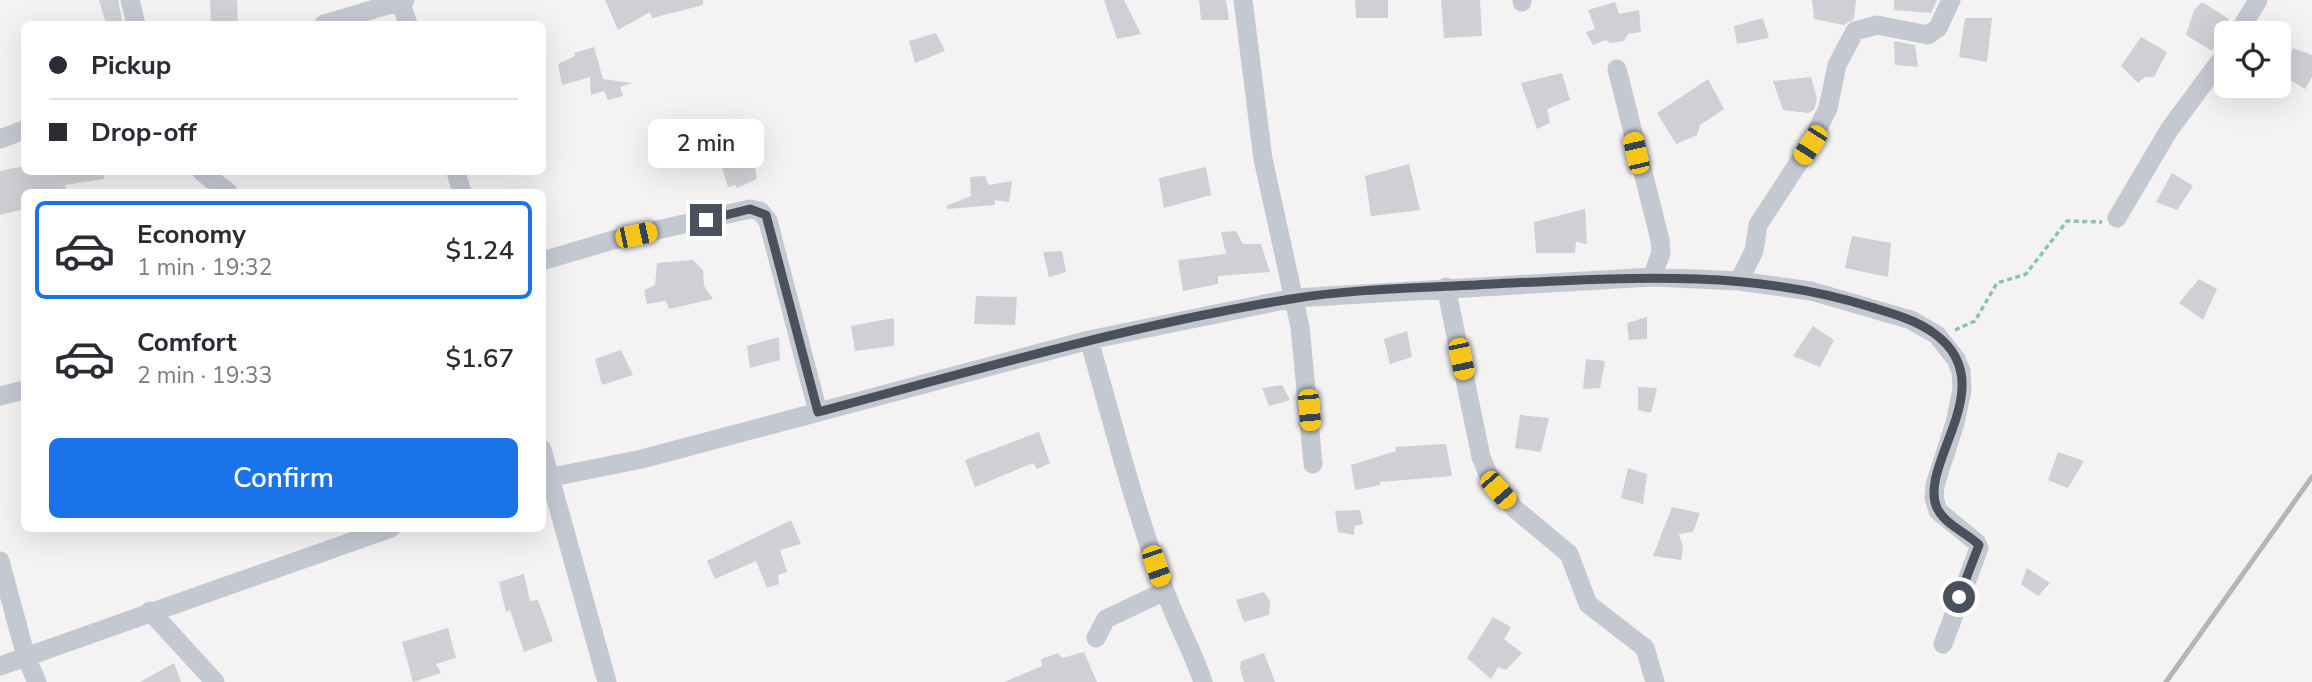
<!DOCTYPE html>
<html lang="en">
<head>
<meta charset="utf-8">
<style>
	body { margin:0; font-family:"Nunito Sans",sans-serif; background:#f2f2f3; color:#2b2b33; height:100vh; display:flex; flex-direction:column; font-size:26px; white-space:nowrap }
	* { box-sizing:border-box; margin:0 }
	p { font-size:23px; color:#7c7c81 }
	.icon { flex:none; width:38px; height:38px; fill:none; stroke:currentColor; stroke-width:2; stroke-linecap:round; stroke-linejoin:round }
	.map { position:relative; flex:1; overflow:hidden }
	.drawer { position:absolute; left:21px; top:189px; width:525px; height:343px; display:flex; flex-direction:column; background:#fff; border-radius:10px; box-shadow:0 7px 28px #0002 }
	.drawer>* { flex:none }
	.hud { position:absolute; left:21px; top:21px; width:525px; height:154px; border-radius:10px; box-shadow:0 7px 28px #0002; display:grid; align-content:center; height:154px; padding:0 28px; background:#fff }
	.fabs { position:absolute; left:2214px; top:21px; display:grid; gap:14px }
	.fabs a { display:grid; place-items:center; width:77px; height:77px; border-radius:10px; background:#fff; box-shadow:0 7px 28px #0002; font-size:35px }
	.end { position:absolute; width:32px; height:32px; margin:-16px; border:9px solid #4b505d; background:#fff; box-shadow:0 0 0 4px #fff }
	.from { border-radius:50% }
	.bubble { position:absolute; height:49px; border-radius:10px; background:#fff; box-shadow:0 7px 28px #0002; font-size:23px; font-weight:600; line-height:49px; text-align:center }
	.car { position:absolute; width:21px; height:42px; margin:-21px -10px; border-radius:9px; box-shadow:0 0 5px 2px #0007; background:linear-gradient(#f5c518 24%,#345 0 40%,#f5c518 0 76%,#345 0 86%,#f5c518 0) }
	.hud b { display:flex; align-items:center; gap:24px; height:66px; font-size:26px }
	.hud b+b { border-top:2px solid #e1e1e2 }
	.hud i { width:18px; height:18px; background:#2b2b33 }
	ul { padding:12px 0 0; list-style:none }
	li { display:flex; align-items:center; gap:21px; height:98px; margin:0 14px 10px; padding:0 14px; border:4px solid transparent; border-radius:10px }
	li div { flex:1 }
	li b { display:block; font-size:26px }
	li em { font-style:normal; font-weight:600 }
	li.active { border-color:#1a73e8 }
	li>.icon { width:63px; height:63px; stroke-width:1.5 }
	.cta { display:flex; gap:14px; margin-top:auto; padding:14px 28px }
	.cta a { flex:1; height:80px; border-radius:10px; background:#1a73e8; color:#fff; font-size:28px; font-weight:600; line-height:80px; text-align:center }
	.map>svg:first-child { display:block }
	.building { fill:#cfd0d5 }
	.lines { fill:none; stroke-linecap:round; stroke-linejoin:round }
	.path { stroke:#81c6b5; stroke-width:3.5; stroke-dasharray:5 3.5; stroke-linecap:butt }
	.street { stroke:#c4c8d1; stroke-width:19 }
	.rail { stroke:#b4b5bb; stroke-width:5 }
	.route { stroke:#4b505d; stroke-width:9 }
</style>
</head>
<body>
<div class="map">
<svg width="2312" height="682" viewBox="0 0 2312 682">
	<rect width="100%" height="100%" fill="#f4f2f2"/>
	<path class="building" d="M99 0H118L123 24H106Z
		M210 0H237L238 24H211Z
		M605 0H703V5L652 18 650 12 618 30Z
		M1104 0H1124L1141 34 1117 39Z
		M1199 0H1226L1229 20H1201Z
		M1355 0H1388V18H1356Z
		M1441 0H1480L1482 36 1444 38Z
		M1812 0H1856L1854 19 1844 25 1814 19Z
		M1894 0H1937L1931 13 1894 10Z
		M1615 2 1619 14 1639 10 1641 32 1628 34 1624 41 1610 43 1606 40 1593 45 1586 32 1595 29 1588 10Z
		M2202 2 2229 19 2212 51 2186 35 2194 10Z
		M1763 18 1769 38 1737 44 1734 26Z
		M1965 18H1992L1987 62 1959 57Z
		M936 33 945 51 915 63 909 41Z
		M2141 37 2167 52 2154 77H2145L2138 83 2121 66Z
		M1894 41 1915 45 1918 67 1895 65Z
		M594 47 603 79 632 83 620 87 623 96 608 100 604 91 591 95 590 77 562 85 558 64 575 56 574 53Z
		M2293 48 2312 55V77L2305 89 2282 75Z
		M1562 73 1570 100 1547 109 1550 123 1537 129 1521 83Z
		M1811 77 1817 99 1814 110 1808 113 1783 110 1773 81Z
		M1708 79 1724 109 1700 125 1697 135 1676 144 1657 113Z
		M753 155 757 179 737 188 735 185 728 187 721 164Z
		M1409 164 1420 210 1371 216 1365 176Z
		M24 166V172H103L104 179 65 185 67 192H24V209L0 215V171Z
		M1206 167 1211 195 1164 208 1159 178Z
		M2172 173 2193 186 2177 210 2156 202Z
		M985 176 989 185 1012 181 1009 202 995 200V205L947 209 946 206 971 196 970 177Z
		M1585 209 1587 244 1576 242 1575 253H1536L1534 222Z
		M1236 231 1243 244H1261L1270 272 1218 276V284L1183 291 1178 260 1226 254 1221 232Z
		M1852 236 1891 243 1888 277 1845 268Z
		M1062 251 1066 272 1049 277 1043 252Z
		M693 260 703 270 704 286 713 299 669 309 666 301 647 304 644 290 655 285 657 263Z
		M2199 279 2217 289 2203 320 2179 303Z
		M976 296 1017 297 1015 325 974 324Z
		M1647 317V339L1629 340 1627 323Z
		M894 318V346L855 351 851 326Z
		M1813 326 1834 340 1820 367 1793 356Z
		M1407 331 1412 357 1390 364 1384 339Z
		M779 337 780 360 750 368 747 346Z
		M621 350 633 375 602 385 595 359Z
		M1586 359 1605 361 1600 388 1583 389Z
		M1282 385 1290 400 1269 406 1262 388Z
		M1638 387 1657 388 1651 413 1638 410Z
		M1520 415 1549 418 1541 452 1515 448Z
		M1039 432 1050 463 1037 469 1033 463 975 487 965 460Z
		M1446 444 1452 476 1380 482V485L1355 490 1351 465 1396 451 1395 447Z
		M2058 452 2084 461 2068 488 2048 480Z
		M1628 468 1647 474 1643 504 1621 498Z
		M1672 507 1700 513 1693 532 1679 534 1683 547 1681 560 1653 556Z
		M1360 510 1363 524 1354 526V535L1338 532 1335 511Z
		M791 520 801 544 780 550 787 572 778 575 779 584 767 588 756 561 715 579 707 561Z
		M2027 568 2050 583 2038 596 2021 584Z
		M524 574 530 601 538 600 553 641 524 652 510 610 506 612 499 582Z
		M1264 592 1270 601 1269 615 1244 622 1236 600Z
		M1493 617 1511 627 1504 639 1522 653 1506 670 1498 667 1491 679 1467 658Z
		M448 628 456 658 436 664 441 673 413 682 402 642Z
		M1084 652 1097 682H1004L1042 666 1041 659 1058 653 1062 658Z
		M1264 653 1275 682H1244L1240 668 1241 661Z
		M174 663 181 682H140Z"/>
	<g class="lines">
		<path class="path" d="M1955 330 1975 321 1997 283 2026 274 2067 221 2102 222"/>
		<path class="street" d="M130 0 136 24
			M1243 0 1263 159 1300 327 1313 464
			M1522 0V2
			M400 1 408 24
			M324 24 405 0
			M2238 33 2258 0
			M1617 69 1660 240 1661 253 1652 277
			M0 139 24 130
			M202 172 228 192
			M456 172 462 192
			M2117 218 2169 130 2226 53
			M542 261 613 240 750 209 760 211 768 221 818 412
			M1739 281 1754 251 1758 225 1810 145 1828 108 1837 65 1855 31 1877 25 1928 35 1938 28 1951 0
			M1446 287 1481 457 1488 474 1514 508 1569 554 1588 604 1645 648 1655 682
			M1089 340C1113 423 1134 507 1164 588 1175 620 1192 649 1203 682
			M0 396 24 390
			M542 449 607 682
			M542 479 642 459 1089 340 1294 298 1652 277 1739 281 1811 291 1911 320 1937 335 1956 359 1961 371 1962 390 1955 423 1935 485 1934 498 1938 511 1976 542 1979 548 1943 644
			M0 561 26 657 37 682
			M150 611 215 682
			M1096 638 1106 619 1165 591
			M0 666 391 528"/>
		<path class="rail" d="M2166 682 2312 477"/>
	</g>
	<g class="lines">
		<path class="route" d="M706 220 750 209 766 215 818 412C975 370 1131 325 1291 299 1357 288 1426 288 1492 284 1620 278 1748 268 1871 307 1894 314 1916 320 1935 334 2004 385 1917 464 1937 508 1945 525 1966 532 1979 545L1959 597"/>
	</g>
</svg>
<div class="fabs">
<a><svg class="icon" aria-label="locate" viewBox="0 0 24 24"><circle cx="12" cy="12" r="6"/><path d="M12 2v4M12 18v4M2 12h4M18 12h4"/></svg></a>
</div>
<i class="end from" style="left:1959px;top:597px"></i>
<i class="end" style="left:706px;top:220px"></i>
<div class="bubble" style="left:648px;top:119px;width:116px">2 min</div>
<i class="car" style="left:1810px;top:145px;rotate:213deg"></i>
<i class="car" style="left:1636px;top:153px;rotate:347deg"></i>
<i class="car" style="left:636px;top:235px;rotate:78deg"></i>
<i class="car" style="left:1461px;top:359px;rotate:168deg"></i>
<i class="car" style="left:1309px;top:410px;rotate:175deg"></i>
<i class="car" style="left:1498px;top:490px;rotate:139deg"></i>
<i class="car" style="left:1156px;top:566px;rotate:161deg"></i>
<div class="hud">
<b><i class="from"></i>Pickup</b>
<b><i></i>Drop-off</b>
</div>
<section class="drawer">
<ul>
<li class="active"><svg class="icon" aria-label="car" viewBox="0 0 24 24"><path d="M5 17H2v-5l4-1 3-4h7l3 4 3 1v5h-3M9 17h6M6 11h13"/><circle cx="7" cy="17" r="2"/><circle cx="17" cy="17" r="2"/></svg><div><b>Economy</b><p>1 min · 19:32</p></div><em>$1.24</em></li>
<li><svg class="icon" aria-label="car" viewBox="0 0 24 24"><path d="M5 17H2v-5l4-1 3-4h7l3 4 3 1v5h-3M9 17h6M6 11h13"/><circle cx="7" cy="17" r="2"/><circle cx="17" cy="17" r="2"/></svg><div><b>Comfort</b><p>2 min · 19:33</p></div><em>$1.67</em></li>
</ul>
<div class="cta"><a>Confirm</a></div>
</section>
</div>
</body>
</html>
